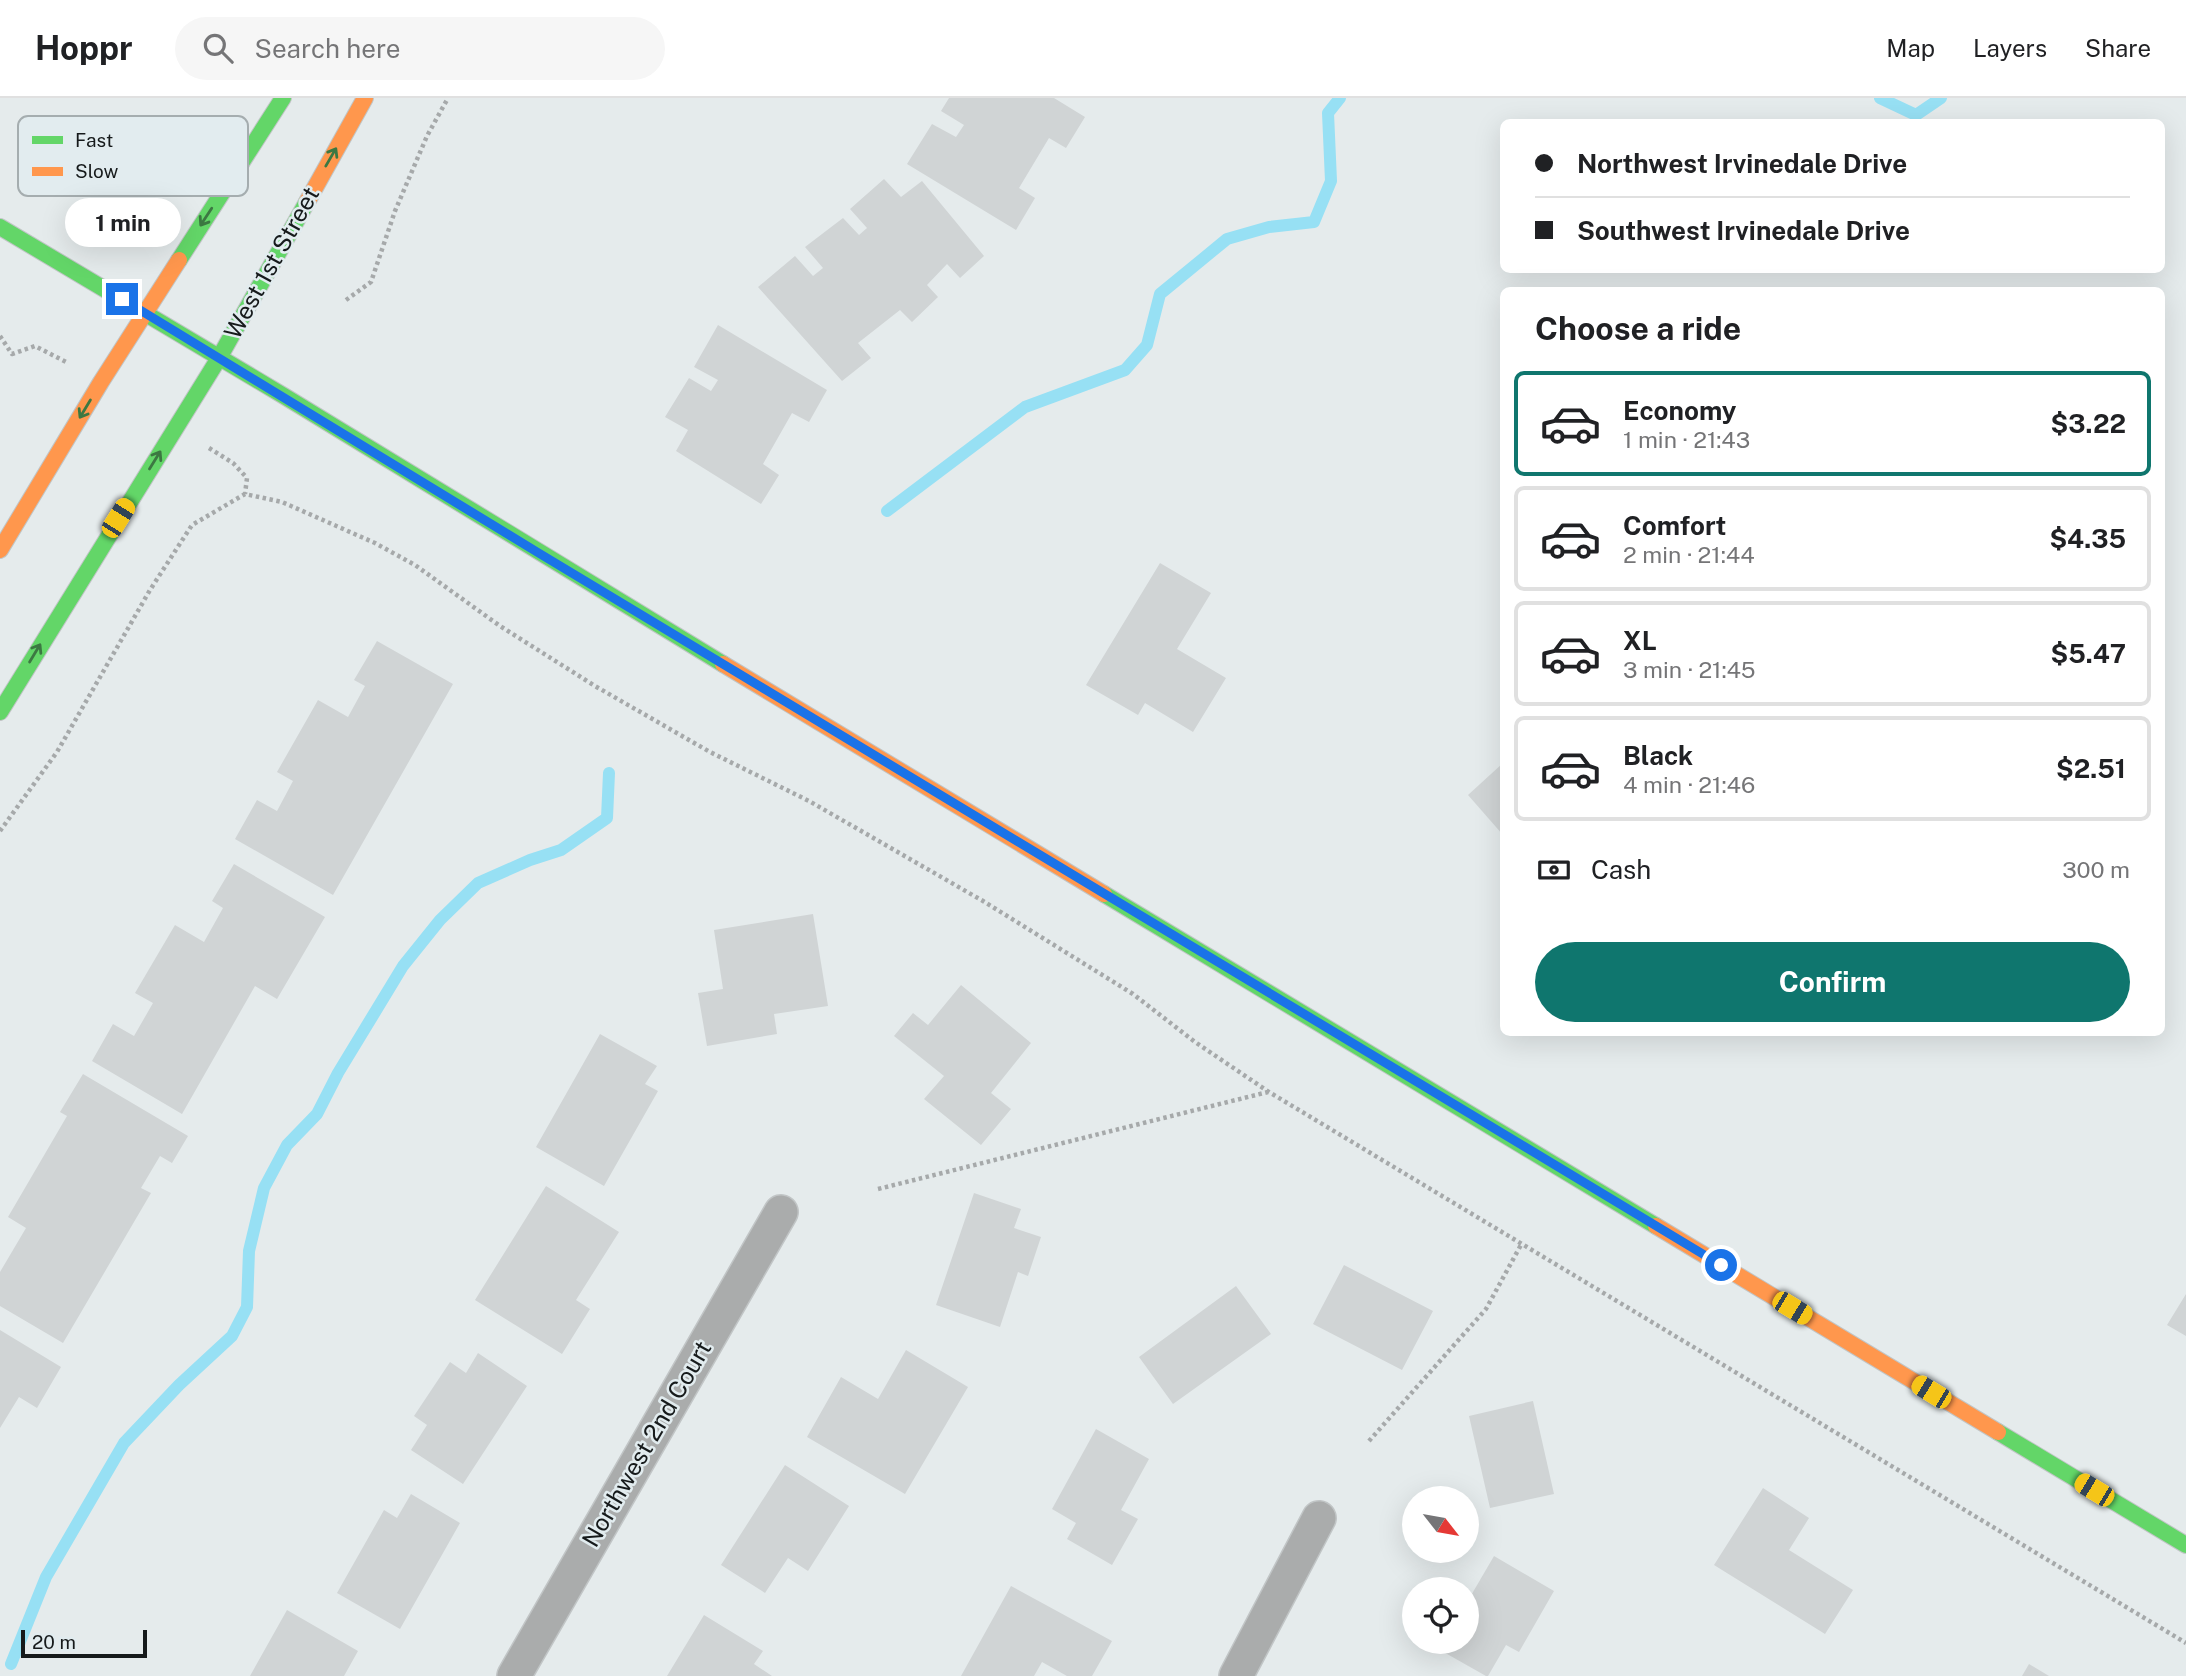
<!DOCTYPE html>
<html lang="en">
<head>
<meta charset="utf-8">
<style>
	body { margin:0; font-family:"Public Sans",sans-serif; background:#f6f6f6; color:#202124; height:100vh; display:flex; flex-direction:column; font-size:26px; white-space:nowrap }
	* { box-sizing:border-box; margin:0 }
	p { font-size:23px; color:#757577 }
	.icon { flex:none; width:38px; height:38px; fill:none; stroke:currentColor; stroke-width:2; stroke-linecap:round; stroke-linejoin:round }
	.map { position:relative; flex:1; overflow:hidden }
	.sheet { position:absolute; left:1500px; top:189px; width:665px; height:749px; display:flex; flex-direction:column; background:#fff; border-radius:10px; box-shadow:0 7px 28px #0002 }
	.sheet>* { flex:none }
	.hud { position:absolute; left:1500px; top:21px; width:665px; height:154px; border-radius:10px; box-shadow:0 7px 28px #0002; display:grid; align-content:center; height:154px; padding:0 35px; background:#fff }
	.needle { width:46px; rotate:121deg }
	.fabs { position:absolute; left:1402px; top:1388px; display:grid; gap:14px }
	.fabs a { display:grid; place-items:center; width:77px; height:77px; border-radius:50%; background:#fff; box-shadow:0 7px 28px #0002; font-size:35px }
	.scale { position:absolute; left:21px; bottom:18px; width:126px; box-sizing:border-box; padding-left:7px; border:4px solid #161a1b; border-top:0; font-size:19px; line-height:24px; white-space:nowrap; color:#161a1b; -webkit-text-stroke:5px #e2ecef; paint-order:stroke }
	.end { position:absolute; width:32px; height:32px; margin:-16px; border:9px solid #1a73e8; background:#fff; box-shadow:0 0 0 4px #fff }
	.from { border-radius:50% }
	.bubble { position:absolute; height:49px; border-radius:24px; background:#fff; box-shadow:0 7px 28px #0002; font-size:23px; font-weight:700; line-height:49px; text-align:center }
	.car { position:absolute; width:21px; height:42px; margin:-21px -10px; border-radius:9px; box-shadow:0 0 5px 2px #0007; background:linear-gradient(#f5c518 24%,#345 0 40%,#f5c518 0 76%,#345 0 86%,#f5c518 0) }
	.hud b { display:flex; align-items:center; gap:24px; height:66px; font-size:26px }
	.hud b+b { border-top:2px solid #e0e0e0 }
	.hud i { width:18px; height:18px; background:#202124 }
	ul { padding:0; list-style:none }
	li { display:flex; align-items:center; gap:21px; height:105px; margin:0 14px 10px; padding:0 21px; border:4px solid #e0e0e0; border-radius:10px }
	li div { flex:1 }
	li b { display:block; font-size:26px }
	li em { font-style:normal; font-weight:700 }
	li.selected { border-color:#0f766e }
	li>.icon { width:63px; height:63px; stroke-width:1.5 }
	h2 { padding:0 35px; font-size:32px; line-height:84px }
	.pay { display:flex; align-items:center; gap:18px; height:77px; padding:0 35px; font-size:26px }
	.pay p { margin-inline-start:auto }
	.primary-button { display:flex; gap:14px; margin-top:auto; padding:14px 35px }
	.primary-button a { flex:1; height:80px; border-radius:42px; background:#0f766e; color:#fff; font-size:28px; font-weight:700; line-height:80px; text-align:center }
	header { display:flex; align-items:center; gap:42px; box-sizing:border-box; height:98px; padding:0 35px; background:#fff; border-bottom:2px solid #e0e0e0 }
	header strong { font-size:33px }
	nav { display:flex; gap:38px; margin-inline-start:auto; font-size:24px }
	.search { width:490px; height:63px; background:#f6f6f6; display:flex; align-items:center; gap:18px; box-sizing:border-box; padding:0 24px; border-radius:38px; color:#757577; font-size:26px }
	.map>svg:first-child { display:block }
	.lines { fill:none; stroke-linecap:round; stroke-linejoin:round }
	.stream { stroke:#97e0f4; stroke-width:12 }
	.building { fill:#d0d4d5 }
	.street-casing { stroke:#c1c5c6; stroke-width:36 }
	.fast-casing { stroke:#c1c5c6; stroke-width:18 }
	.slow-casing { stroke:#c1c5c6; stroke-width:18 }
	.path { stroke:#a6a9aa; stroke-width:4.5; stroke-dasharray:3.5 3.5; stroke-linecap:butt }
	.street { stroke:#aaacac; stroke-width:33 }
	.fast { stroke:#63d668; stroke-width:16 }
	.slow { stroke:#ff974d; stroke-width:16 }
	.oneway { stroke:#3c7842 }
	.route { stroke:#1a73e8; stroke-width:9 }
	.labels { text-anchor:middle; stroke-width:5; stroke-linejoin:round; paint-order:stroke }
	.street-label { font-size:24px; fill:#161a1b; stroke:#e2ecef }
	.key { fill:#e2ecef; stroke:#a5adaf; stroke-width:2 }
	.key-label { font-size:19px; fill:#161a1b }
</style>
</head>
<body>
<header>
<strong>Hoppr</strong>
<div class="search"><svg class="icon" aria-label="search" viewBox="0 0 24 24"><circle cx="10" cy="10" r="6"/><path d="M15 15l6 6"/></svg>Search here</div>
<nav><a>Map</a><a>Layers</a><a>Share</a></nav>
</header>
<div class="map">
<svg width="2186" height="1578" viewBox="0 0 2186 1578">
	<rect width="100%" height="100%" fill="#e5ebec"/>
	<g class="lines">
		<path class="stream" d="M1880 0 1916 17 1941 0
			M887 413 1025 309 1125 272 1147 247 1160 196 1227 141 1269 129 1314 124 1331 83 1328 15 1340 0
			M11 1566 46 1479 124 1345 179 1287 232 1238 247 1209 249 1153 264 1090 287 1047 317 1016 338 975 403 868 440 822 478 785 530 762 561 752 607 720 609 675"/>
	</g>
	<path class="building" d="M949 0H1054L1085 19 1066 50 1049 40 1019 90 1035 100 1016 132 907 66 932 26 956 39 964 27 941 13Z
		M884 81 901 99 922 83 984 158 960 180 947 166 927 187 938 199 912 224 900 212 858 245 871 260 842 283 758 189 795 158 813 178 823 170 805 149 843 120 859 137 867 130 850 111Z
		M718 227 827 292 809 324 792 315 763 366 779 377 761 406 676 353 688 332 665 319 689 280 711 293 718 282 694 269Z
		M1160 465 1211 495 1177 551 1226 580 1193 634 1145 605 1138 617 1086 587Z
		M377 543 453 586 333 797 235 741 257 702 277 713 293 683 277 674 318 602 348 619 365 588 354 582Z
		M1503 665V737L1468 697Z
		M234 766 325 819 277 901 255 888 182 1016 92 963 113 926 134 938 153 905 135 895 175 827 204 844 223 810 212 803Z
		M813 816 828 908 774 916 777 936 707 948 698 895 723 891 714 832Z
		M961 887 1031 945 991 995 1011 1011 981 1047 924 1001 944 978 894 938 913 915 928 927Z
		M600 936 657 968 645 986 658 993 604 1088 536 1049Z
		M83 976 188 1038 172 1065 160 1058 141 1090 151 1095 63 1245 0 1208V1174L26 1130 8 1119 67 1018 60 1014Z
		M546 1088 619 1134 576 1202 590 1211 562 1256 475 1202Z
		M974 1095 1021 1111 1014 1130 1041 1139 1028 1178 1018 1174 1000 1229 936 1207Z
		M1344 1167 1433 1213 1402 1272 1313 1226Z
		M1236 1188 1271 1236 1173 1306 1139 1259Z
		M2186 1196V1238L2167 1227Z
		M0 1232 61 1269 37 1310 19 1299 0 1330Z
		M906 1252 968 1289 905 1396 807 1339 841 1279 878 1301Z
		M478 1255 527 1288 463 1386 411 1352 427 1327 414 1318 450 1264 466 1275Z
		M1533 1303 1554 1396 1490 1410 1469 1318Z
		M1096 1331 1149 1361 1121 1412 1138 1421 1112 1467 1067 1441 1076 1425 1052 1411Z
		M785 1367 849 1408 808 1473 788 1460 765 1495 721 1467Z
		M1763 1390 1809 1420 1789 1452 1853 1492 1825 1536 1714 1467Z
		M411 1396 460 1425 400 1531 337 1495 384 1412 397 1420Z
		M1494 1458 1554 1493 1519 1554 1506 1547 1488 1578H1486L1440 1552 1445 1544H1466V1506Z
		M1011 1488 1112 1543 1092 1578H1067L1042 1564 1034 1578H961Z
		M287 1512 358 1553 344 1578H250Z
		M704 1517 763 1553 754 1566 772 1578H667Z
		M2029 1566 2049 1578H2022Z"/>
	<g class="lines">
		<g class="street-casing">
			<path id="street" d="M514 1578 781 1114
				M1236 1578 1319 1420"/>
		</g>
		<g class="fast-casing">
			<path id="fast" d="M0 129 284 298 723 566
				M179 162 283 0
				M0 614 219 260 307 104
				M1104 796 1656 1128
				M1998 1334 2186 1447"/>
		</g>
		<g class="slow-casing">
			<path id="slow" d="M307 104 365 0
				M0 452 101 284 179 162
				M723 566 1104 796
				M1656 1128 1998 1334"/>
		</g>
		<path class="path" d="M346 202 371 184 395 113 427 38 448 0
			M0 238 12 256 35 248 66 264
			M209 350 233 365 247 380 245 396
			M0 733 57 654 150 492 192 427 245 396 282 404 375 445 415 467 500 528 595 588 710 654 809 703 983 803 1133 896 1195 944 1269 994 2186 1545
			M878 1091 1268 994
			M1369 1343 1486 1211 1522 1145"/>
		<use href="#street" class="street"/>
		<use href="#fast" class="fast"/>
		<use href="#slow" class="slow"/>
	</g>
	<defs><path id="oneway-shaft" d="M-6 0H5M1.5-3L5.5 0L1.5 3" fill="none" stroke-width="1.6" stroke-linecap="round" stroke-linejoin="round" transform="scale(1.75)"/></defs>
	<g class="oneway">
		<use href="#oneway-shaft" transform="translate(331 59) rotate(-60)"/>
		<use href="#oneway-shaft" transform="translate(206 119) rotate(123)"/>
		<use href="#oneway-shaft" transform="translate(85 311) rotate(121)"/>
		<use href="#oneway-shaft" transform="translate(155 362) rotate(-58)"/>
		<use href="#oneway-shaft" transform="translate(35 555) rotate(-59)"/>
	</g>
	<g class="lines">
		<path class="route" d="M122 201 537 454 1721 1167"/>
	</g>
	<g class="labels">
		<g class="street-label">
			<text transform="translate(272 165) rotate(-61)" y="8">West 1st Street</text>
			<text transform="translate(647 1346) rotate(-60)" y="8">Northwest 2nd Court</text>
		</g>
	</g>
	<rect x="18" y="18" width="230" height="80" rx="10" class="key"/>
	<rect x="32" y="38" width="31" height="8" fill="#63d668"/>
	<rect x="32" y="69" width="31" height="9" fill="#ff974d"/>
	<g class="key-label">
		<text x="75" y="49">Fast</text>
		<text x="75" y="80">Slow</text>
	</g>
</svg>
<div class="fabs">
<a><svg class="needle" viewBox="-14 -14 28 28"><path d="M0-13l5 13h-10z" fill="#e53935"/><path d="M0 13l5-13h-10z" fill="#757577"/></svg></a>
<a><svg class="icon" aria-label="locate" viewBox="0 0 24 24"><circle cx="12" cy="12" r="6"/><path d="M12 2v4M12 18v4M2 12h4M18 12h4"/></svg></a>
</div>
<div class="scale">20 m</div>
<i class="end from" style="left:1721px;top:1167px"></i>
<i class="end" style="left:122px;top:201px"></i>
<div class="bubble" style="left:65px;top:100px;width:116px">1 min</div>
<i class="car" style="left:118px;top:420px;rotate:32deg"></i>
<i class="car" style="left:1792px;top:1210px;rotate:121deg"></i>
<i class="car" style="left:1931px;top:1294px;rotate:301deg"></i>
<i class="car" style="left:2094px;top:1392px;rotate:301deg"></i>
<div class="hud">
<b><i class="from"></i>Northwest Irvinedale Drive</b>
<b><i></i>Southwest Irvinedale Drive</b>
</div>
<section class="sheet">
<h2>Choose a ride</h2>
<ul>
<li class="selected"><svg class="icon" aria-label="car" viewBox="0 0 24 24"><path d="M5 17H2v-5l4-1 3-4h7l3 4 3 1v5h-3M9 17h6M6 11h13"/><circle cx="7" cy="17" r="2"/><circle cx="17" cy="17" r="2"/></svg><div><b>Economy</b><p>1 min · 21:43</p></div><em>$3.22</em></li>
<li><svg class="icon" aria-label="car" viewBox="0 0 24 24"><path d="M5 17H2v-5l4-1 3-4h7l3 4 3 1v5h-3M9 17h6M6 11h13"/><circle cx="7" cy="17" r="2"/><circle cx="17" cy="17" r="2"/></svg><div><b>Comfort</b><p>2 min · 21:44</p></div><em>$4.35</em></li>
<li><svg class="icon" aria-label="car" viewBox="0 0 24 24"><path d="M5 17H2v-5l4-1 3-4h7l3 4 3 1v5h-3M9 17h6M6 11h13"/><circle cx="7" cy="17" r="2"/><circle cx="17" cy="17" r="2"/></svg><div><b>XL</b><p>3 min · 21:45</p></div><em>$5.47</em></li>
<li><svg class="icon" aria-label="car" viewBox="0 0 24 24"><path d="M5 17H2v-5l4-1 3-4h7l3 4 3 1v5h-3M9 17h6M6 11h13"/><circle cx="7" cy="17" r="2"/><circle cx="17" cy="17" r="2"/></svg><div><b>Black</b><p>4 min · 21:46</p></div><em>$2.51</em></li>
</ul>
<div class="pay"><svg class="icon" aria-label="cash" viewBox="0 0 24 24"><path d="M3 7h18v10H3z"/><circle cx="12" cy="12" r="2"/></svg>Cash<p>300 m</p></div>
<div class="primary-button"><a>Confirm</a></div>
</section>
</div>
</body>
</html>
